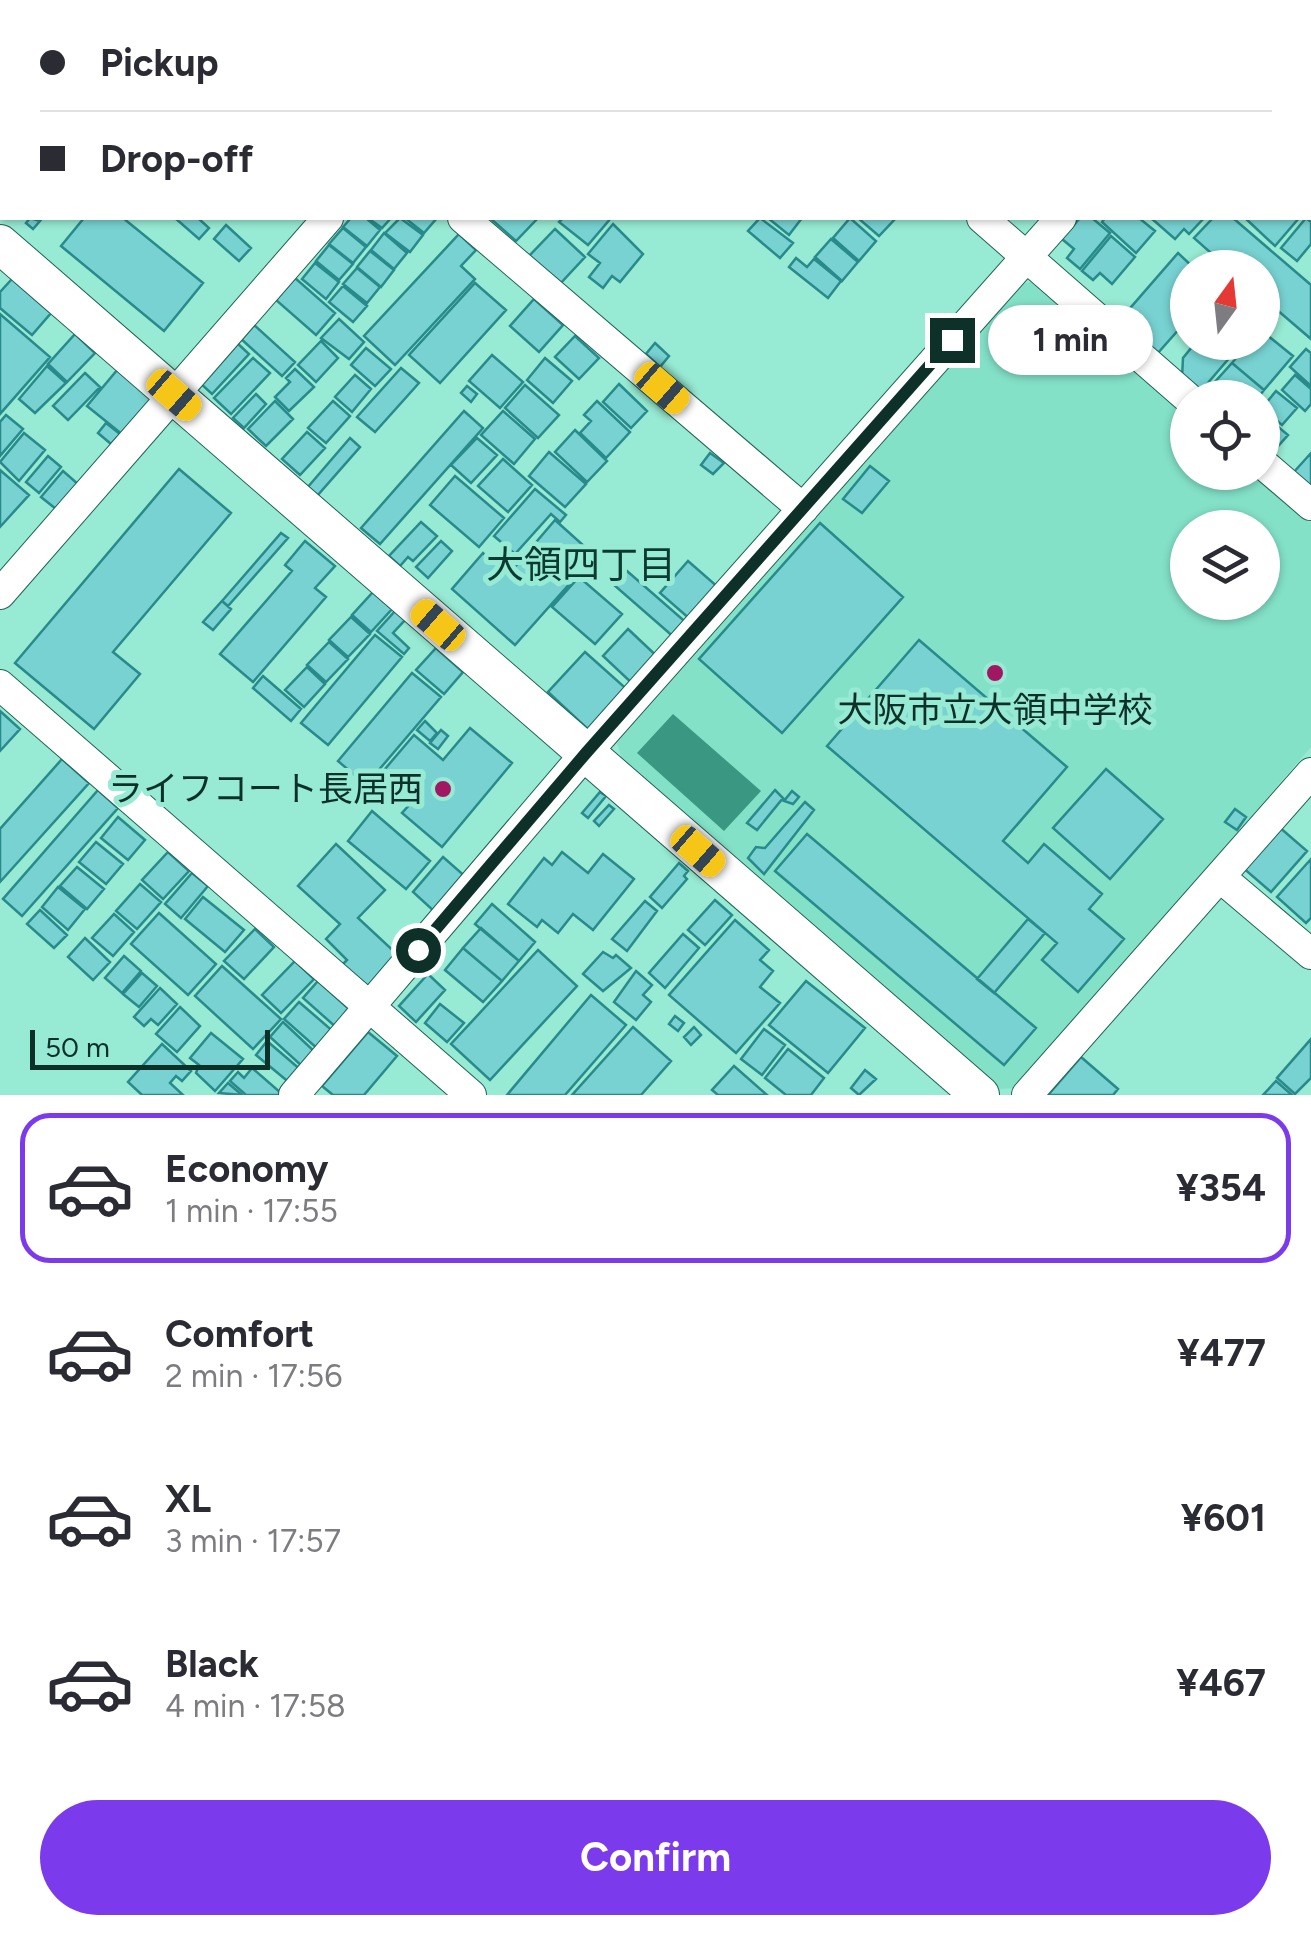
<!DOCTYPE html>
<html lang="en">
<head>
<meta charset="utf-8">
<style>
	body { margin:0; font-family:Figtree,"Noto Sans JP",sans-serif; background:#f7f7f7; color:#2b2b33; height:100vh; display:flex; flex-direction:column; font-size:38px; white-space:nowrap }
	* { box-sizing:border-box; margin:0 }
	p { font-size:32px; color:#7c7c81 }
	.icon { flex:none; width:55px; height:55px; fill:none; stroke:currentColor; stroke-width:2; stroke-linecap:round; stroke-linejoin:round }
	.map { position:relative; height:1095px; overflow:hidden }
	.drawer { display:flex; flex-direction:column; background:#fff; flex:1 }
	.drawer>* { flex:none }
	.guide { position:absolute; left:0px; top:0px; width:1312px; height:220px; box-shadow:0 2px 8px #0004; display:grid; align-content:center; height:220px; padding:0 40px; background:#fff }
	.needle { width:65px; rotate:15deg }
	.buttons { position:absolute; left:1170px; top:250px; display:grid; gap:20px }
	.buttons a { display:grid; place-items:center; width:110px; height:110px; border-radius:50%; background:#fff; box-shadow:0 2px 8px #0004; font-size:50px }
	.scale { position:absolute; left:30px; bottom:25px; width:240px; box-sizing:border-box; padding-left:10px; border:5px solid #0d3028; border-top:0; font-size:28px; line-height:35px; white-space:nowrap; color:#0d3028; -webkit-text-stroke:8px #97ead3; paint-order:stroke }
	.end { position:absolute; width:45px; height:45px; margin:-22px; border:12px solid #0d3028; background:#fff; box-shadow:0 0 0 5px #fff }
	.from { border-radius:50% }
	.bubble { position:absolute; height:70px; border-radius:35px; background:#fff; box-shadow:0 2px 8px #0004; font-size:32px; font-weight:700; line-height:70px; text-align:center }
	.car { position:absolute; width:30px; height:60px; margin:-30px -15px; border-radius:12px; box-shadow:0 0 8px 2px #0007; background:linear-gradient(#f5c518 24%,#345 0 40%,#f5c518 0 76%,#345 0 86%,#f5c518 0) }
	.guide b { display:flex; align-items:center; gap:35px; height:95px; font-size:38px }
	.guide b+b { border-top:2px solid #e1e1e2 }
	.guide i { width:25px; height:25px; background:#2b2b33 }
	ul { padding:18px 0 0; list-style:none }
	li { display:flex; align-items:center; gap:30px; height:150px; margin:0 20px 15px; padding:0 20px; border:5px solid transparent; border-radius:30px }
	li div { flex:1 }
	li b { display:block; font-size:38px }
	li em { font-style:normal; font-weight:700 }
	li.selected { border-color:#7c3aed }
	li>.icon { width:90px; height:90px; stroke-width:1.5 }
	.button { display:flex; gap:20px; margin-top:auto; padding:20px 40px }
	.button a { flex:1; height:115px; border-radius:60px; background:#7c3aed; color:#fff; font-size:40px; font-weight:700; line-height:115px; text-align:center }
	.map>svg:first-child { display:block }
	.built { fill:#83e1c8; fill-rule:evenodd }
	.water { fill:#399782 }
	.building { fill:#77d2d1; stroke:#288a8a; stroke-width:2.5 }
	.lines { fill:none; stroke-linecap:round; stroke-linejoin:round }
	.minor-casing { stroke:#226354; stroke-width:32 }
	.tertiary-casing { stroke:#226354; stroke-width:40 }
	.minor { stroke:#fff; stroke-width:30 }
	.tertiary { stroke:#fff; stroke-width:38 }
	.route { stroke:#0d3028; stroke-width:12 }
	.poi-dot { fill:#a11761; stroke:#97ead3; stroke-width:4 }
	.labels { text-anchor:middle; stroke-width:10; stroke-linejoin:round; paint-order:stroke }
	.poi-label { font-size:35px; fill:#0d3028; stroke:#97ead3 }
	.neighbourhood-label { font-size:38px; fill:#0b3a30; stroke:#97ead3 }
</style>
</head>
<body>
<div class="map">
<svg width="1311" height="1095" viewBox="0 0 1311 1095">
	<rect width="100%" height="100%" fill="#97ead3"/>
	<path class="built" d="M1035 281 1187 415 1188 472 1253 473 1311 523V747L1017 1088 1000 1089 622 759 617 743 1023 284ZM1188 528H1262V602H1188Z"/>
	<path class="water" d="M673 714 761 791 724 831 637 753Z"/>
	<path class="building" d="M8 0H55L58 2H6Z
		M278 0H379L276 2Z
		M415 0H463L465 2H412Z
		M566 0H625L628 2H569Z
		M30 218 40 221 33 229 26 223Z
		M84 218H123L203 283 164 331 61 246Z
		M175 218H198L209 228 199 239Z
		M351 218H366L380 230 367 246 343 227Z
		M368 218H391L382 228Z
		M400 218 423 235 410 252 385 233Z
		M405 218H437L424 233Z
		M490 218H538L516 241Z
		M563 218H611L588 245 559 222Z
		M760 218 793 243 780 258 748 231Z
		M768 218H802L789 235Z
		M850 218 876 241 859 261 833 238Z
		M858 218H896L879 236Z
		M1080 218H1092L1110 233 1080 269 1067 258 1074 249 1062 239Z
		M1105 218H1139L1155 231 1136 253 1102 222Z
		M1151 218H1204L1189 234 1184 229 1175 239Z
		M1213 218H1233L1311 285V339L1262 297V268H1228L1194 238Z
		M1245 218H1299L1275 246Z
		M1306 218 1311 222V244L1297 261 1281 248Z
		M613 224 643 254 620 282 612 276 603 288 589 277 600 263 588 254Z
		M226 225 251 248 239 261 214 239Z
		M343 228 366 247 353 263 329 244Z
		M555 229 585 257 559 285 529 256Z
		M384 233 407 253 394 269 371 250Z
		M459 234 476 250 461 266 475 279 395 365 364 336Z
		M1111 236 1135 257 1112 284 1100 273 1093 280 1082 271Z
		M831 239 858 262 842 281 815 257Z
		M329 245 353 264 339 280 316 261Z
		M370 251 394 270 381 287 357 267Z
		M1178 253 1194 268H1188V319L1157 354 1119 321Z
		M796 258 807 267 814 259 841 281 828 298 789 267Z
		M315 263 339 282 326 299 302 279Z
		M357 268 380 287 367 303 343 284Z
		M295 278 335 313 316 335 276 300Z
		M12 279 51 313 32 335 0 308V292Z
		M475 283 506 310 440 383 409 355Z
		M343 286 367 306 353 322 329 302Z
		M534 299 563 325 539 352 510 326Z
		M0 314 50 357 0 414Z
		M339 319 364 342 349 359 321 338Z
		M253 324 295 362 282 376 240 338Z
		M1262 331 1293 356 1264 390 1232 363 1249 342H1262Z
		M75 334 95 353 67 382 48 364Z
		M575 336 599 358 579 379 555 357Z
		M321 341 338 358 316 382 298 365Z
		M236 342 249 354 212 394 199 382Z
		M1196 342H1243L1200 392 1182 378 1183 358Z
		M655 343 669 356 660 367 646 354Z
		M366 348 391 369 375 386 351 365Z
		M1306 349 1311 353V386L1290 367Z
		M492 355 523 382 500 408 469 381Z
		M253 358 270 373 231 414 214 398Z
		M545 358 572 381 553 403 527 380Z
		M1232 363 1264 390 1258 398 1204 394Z
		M47 366 66 383 35 413 19 399Z
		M401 368 419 383 375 432 357 417Z
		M118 369 153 398 123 435 87 406Z
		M295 369 314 387 289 411 275 397 290 382 286 378Z
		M85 373 100 387 68 420 53 406Z
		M355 375 371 389 352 412 335 397Z
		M1295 375 1311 389V404L1305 411 1282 390Z
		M619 384 647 411 631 428 603 402Z
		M525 385 559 415 538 438 505 408Z
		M467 386 477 394 471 402 461 393Z
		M1276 391 1297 408 1282 425 1262 408Z
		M256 394 266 404 244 428 233 418Z
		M275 401 293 419 266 446 248 429Z
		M333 401 350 416 326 443 308 428Z
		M597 401 630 432 606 458 580 433 591 421 584 415Z
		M464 411 483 428 380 544 361 528Z
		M503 411 535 439 514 464 481 435Z
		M1262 413 1288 435 1271 454 1262 447Z
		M6 415 23 429 0 456V422Z
		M106 423 120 434 111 444 98 433Z
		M575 430 607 461 587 482 555 452Z
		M307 432 325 448 300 475 282 459Z
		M24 433 45 450 19 481 0 462Z
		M350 438 360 447 317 496 307 488Z
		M477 438 497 455 471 483 451 465Z
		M549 452 586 484 565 507 529 476Z
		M710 453 724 463 713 474 701 465Z
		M1311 453V488L1293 473Z
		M48 456 61 467 39 493 26 482Z
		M503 459 532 485 508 512 478 486Z
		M870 466 889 481 862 513 843 499Z
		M179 469 231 513 113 652 140 674 94 729 15 663Z
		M0 470 29 495 0 527Z
		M63 471 78 484 56 509 41 497Z
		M455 476 504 518 479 547 430 505Z
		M535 489 566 515 560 522 551 514 515 554 494 536Z
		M555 520 584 546 577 553 582 559 567 576 572 581 515 645 452 589 483 553 493 563 500 556 514 568Z
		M421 522 437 536 413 561 408 557 400 566 389 556Z
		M820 523 903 597 782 733 699 659Z
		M281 533 288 538 228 606 222 601Z
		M305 541 335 566 315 588 326 597 253 682 220 654 292 571 285 565Z
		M441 541 452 551 428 578 416 567Z
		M688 561 719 588 691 620 660 593Z
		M627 571 689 625 676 639 614 585Z
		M579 577 622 614 595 644 552 607Z
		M373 592 392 609 371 632 352 615Z
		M222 601 231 609 213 630 203 622Z
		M396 610 406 619 393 633 409 648 404 654 377 631Z
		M351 617 370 634 348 657 329 640Z
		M628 629 662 661 636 687 603 656Z
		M375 635 402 657 328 745 301 723Z
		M919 640 1067 767 1003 841 1028 863 1044 844 1102 894 1089 909 1124 939 1078 992 1042 960 1057 943 827 746Z
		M329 642 348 659 326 682 307 665Z
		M436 648 463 672 444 694 416 670Z
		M585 652 631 693 593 734 548 692Z
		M307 667 325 684 304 707 285 690Z
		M412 673 441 697 366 785 338 761Z
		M263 676 301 709 291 721 253 688Z
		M0 711 20 729 0 751Z
		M425 721 437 733 430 741 417 730Z
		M470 728 512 763 442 847 402 813 412 802 379 776 414 735 443 760Z
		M441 730 448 736 438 749 430 743Z
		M62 759 89 783 0 882V829Z
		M1106 769 1163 819 1110 879 1053 828Z
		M98 790 118 808 22 916 3 899Z
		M775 790 783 798 757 830 747 823Z
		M792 791 799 797 793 804 784 801Z
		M600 792 606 796 588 818 582 813Z
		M805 802 814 810 764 874 748 858 756 847 765 848Z
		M609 805 614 809 599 826 594 821Z
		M1235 809 1246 817 1237 830 1225 822Z
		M372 811 430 861 406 889 348 841Z
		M118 817 145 840 128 860 101 838Z
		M1278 826 1307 851 1271 892 1242 867Z
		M807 834 1036 1028 1004 1065 775 871Z
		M96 842 123 864 106 884 79 862Z
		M336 844 385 890 358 918 399 956 367 990 341 966 347 960 326 939 340 924 298 886Z
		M168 852 189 871 163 899 142 880Z
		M562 852 588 873 603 854 634 879 593 930 573 914 558 933 542 920 537 927 508 904 544 858 552 865Z
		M443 857 467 878 436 913 413 892Z
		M1311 859V918L1306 923 1277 897Z
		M679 863 688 871 684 876 687 879 662 908 650 897Z
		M77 867 104 889 87 909 60 886Z
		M192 873 208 886 181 918 165 904Z
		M140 884 161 902 137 929 116 911Z
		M58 887 85 909 68 930 42 907Z
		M203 897 244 930 225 952 185 919Z
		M715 900 732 915 705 945 688 930Z
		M645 901 657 911 627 951 612 939Z
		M492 904 535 942 519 961 475 924Z
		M40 910 67 935 54 948 27 924Z
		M159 913 216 964 188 995 131 944Z
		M114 914 134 932 113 956 92 938Z
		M1028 919 1045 933 994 993 977 979Z
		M735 920 769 950 760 960 773 971 760 987 780 1003 736 1053 669 995Z
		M481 928 519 961 502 981 463 948Z
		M255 929 274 947 244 979 224 961Z
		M683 934 699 948 665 988 649 973Z
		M85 938 110 962 93 980 68 957Z
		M463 948 502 981 483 1002 445 970Z
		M538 950 577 986 490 1080 451 1044Z
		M603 952 613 958 616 955 631 968 603 991 583 974Z
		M124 956 141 971 122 993 105 978Z
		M295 961 314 979 281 1013 262 995Z
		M222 966 281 1019 253 1049 195 996Z
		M636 971 652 985 643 995 651 1002 636 1020 614 1002Z
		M142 973 157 986 139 1007 123 994Z
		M428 974 445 990 416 1022 399 1006Z
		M318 981 348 1008 337 1028 303 998Z
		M806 981 865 1028 828 1073 769 1025Z
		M160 988 177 1004 158 1025 151 1019 144 1026 134 1017Z
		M591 995 626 1025 565 1095H507Z
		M299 1002 335 1033 319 1050 284 1019Z
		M440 1004 464 1023 447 1042 425 1023Z
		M180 1007 200 1026 177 1052 156 1034Z
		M675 1016 684 1023 678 1031 669 1024Z
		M283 1022 316 1053 303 1067 270 1037Z
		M633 1027 671 1061 641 1095H572Z
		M694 1027 701 1035 691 1045 684 1037Z
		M764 1029 785 1045 762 1075 741 1059Z
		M368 1032 397 1056 364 1095H333L322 1086Z
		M211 1033 243 1059 215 1091 196 1073 199 1065 190 1058Z
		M1311 1039V1078L1295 1094 1277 1078Z
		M267 1041 302 1071 291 1084 256 1055Z
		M162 1044 191 1071 182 1081 176 1076 170 1083 183 1095H142L128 1082Z
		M788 1049 824 1078 811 1095H786L765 1078Z
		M1081 1057 1118 1089 1113 1095H1048Z
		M734 1066 767 1095H718L712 1090Z
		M252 1068 281 1093 279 1095H246L230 1081 238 1072 244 1078Z
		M865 1070 876 1079 859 1095 851 1088Z
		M1276 1081 1292 1095H1263Z
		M228 1083 242 1095 219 1093Z"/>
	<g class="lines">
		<g class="minor-casing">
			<path id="minor" d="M213 0 215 2
				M726 0 729 2
				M1235 0 1238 2
				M515 2 517 0
				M1310 63 1311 64
				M463 218 803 509
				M982 218 1188 398
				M1262 463 1311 505
				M0 594 328 218
				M0 685 471 1095
				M1220 877 1311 954
				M294 1095 586 753 1061 218
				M1027 1095 1311 773"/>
		</g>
		<g class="tertiary-casing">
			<path id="tertiary" d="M0 244 980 1095"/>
		</g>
		<use href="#minor" class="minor"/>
		<use href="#tertiary" class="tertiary"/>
	</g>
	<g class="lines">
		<path class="route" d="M418 950 586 753 952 340"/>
	</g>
	<g class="poi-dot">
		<circle cx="995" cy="673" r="10"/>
		<circle cx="443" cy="789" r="10"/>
	</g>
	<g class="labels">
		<g class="poi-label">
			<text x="995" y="722">大阪市立大領中学校</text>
			<text x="423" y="801" text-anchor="end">ライフコート長居西</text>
		</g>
		<g class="neighbourhood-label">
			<text x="581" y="578">大領四丁目</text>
		</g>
	</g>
</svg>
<div class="buttons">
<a><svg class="needle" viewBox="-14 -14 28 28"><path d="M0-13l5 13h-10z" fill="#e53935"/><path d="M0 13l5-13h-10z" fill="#7c7c81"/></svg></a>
<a><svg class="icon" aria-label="locate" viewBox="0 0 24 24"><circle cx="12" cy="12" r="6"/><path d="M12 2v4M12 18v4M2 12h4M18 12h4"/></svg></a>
<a><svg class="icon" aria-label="layers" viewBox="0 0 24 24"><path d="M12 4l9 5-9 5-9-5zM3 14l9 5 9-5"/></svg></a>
</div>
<div class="scale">50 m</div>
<i class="end from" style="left:418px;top:950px"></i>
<i class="end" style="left:952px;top:340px"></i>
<div class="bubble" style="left:988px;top:305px;width:165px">1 min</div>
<i class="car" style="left:662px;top:388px;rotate:131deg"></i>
<i class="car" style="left:174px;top:395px;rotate:131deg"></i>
<i class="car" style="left:438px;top:625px;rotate:311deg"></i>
<i class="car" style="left:698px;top:851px;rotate:131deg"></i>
<div class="guide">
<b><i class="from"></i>Pickup</b>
<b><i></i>Drop-off</b>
</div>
</div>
<section class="drawer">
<ul>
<li class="selected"><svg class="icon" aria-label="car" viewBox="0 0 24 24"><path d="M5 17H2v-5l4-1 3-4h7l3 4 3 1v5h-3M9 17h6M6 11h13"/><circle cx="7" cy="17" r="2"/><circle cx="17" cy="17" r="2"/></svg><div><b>Economy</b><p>1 min · 17:55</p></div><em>¥354</em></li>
<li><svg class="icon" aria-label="car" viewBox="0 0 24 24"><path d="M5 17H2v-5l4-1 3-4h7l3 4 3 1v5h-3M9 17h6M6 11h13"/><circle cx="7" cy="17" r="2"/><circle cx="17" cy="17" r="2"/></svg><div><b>Comfort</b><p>2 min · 17:56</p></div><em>¥477</em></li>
<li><svg class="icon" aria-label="car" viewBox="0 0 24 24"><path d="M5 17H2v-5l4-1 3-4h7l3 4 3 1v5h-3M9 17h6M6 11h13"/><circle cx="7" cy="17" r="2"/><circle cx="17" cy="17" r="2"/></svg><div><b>XL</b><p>3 min · 17:57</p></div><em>¥601</em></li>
<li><svg class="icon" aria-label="car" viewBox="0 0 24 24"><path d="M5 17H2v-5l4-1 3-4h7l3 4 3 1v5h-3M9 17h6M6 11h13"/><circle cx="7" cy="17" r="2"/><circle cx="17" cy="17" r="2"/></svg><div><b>Black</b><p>4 min · 17:58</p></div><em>¥467</em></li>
</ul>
<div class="button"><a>Confirm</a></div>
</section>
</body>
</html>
